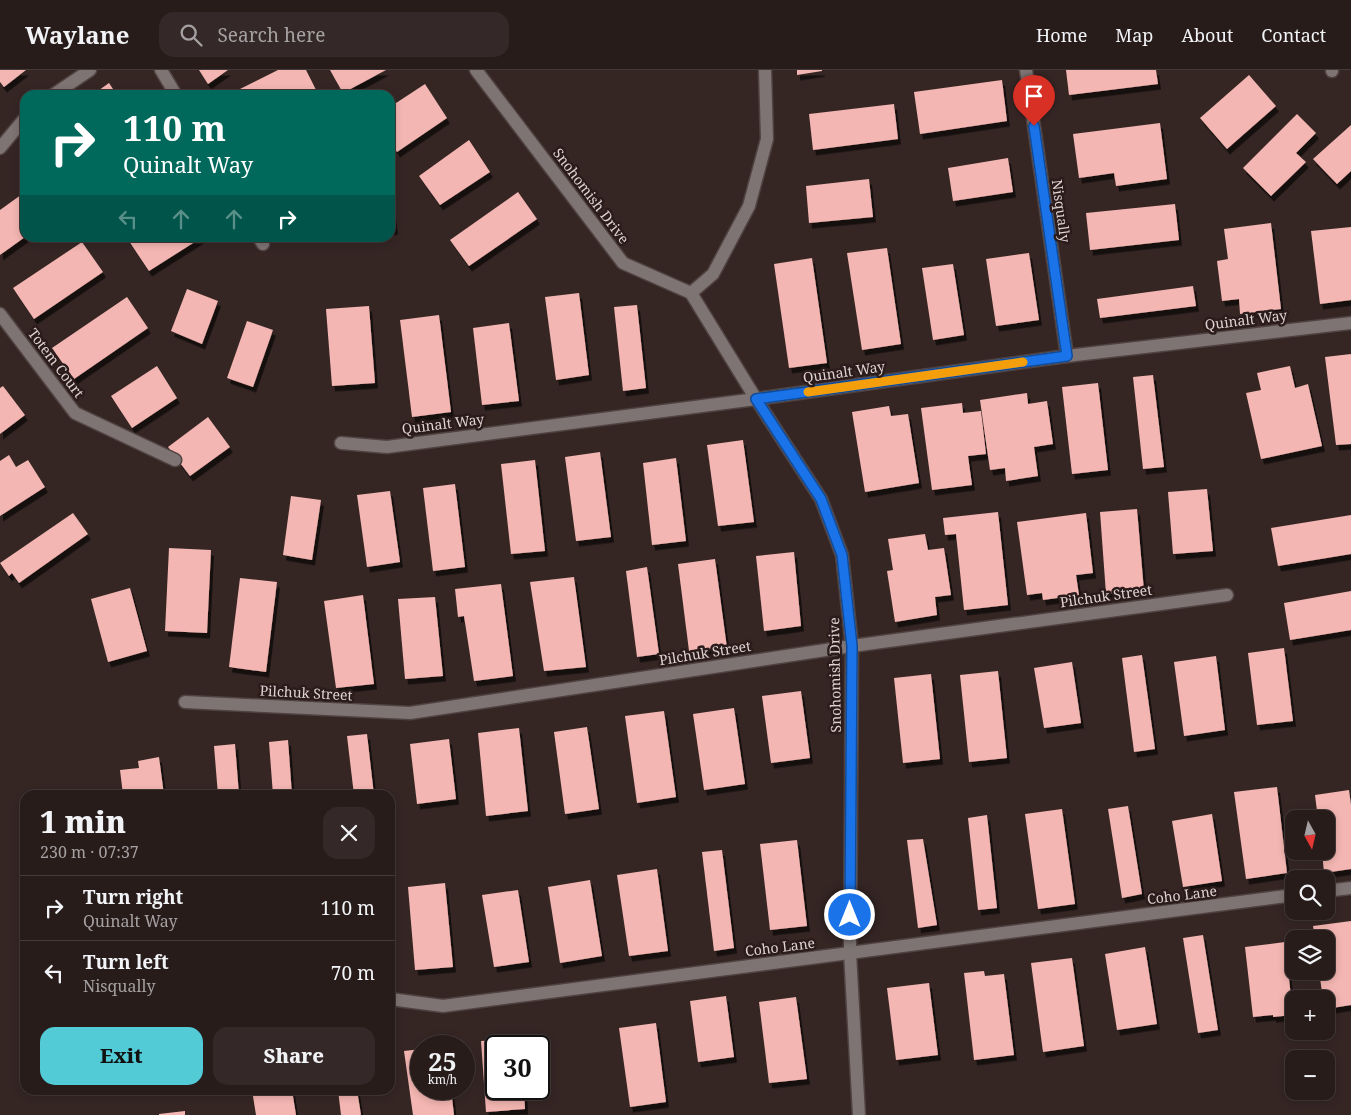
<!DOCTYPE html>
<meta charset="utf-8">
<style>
:root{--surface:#281c1b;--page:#342928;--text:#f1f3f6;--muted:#a5a1a3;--line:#443a3a;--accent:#52cbd7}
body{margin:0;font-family:"Noto Serif",serif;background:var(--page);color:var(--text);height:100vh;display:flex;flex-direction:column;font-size:19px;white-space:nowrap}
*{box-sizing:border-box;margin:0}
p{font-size:16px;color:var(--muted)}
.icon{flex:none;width:28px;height:28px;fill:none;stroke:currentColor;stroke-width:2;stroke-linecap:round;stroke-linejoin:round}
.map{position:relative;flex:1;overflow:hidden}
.side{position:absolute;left:20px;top:720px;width:375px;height:305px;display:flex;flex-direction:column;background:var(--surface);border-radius:15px;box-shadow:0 2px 8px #0003,0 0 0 1px var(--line)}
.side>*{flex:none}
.top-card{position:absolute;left:20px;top:20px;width:375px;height:152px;border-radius:15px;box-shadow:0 2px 8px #0003,0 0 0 1px var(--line);background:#00695c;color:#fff;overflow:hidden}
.needle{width:32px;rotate:172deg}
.tools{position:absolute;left:1285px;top:740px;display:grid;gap:10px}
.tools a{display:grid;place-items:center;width:50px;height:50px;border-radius:10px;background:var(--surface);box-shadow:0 2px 8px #0003,0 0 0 1px var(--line);font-size:25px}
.speed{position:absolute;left:410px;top:965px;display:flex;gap:10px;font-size:25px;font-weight:700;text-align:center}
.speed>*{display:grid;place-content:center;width:65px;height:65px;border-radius:50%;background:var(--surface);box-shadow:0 2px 8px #0003,0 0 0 1px var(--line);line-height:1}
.speed small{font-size:12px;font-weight:400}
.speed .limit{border:2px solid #111;border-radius:8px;background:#fff;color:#111}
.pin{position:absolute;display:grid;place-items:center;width:42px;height:42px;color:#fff;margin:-51px -21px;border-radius:50% 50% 50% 0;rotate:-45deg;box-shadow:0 0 5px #0007}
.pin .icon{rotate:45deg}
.me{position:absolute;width:55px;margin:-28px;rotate:0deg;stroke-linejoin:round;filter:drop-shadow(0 0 4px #0008)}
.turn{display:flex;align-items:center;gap:18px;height:105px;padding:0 20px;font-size:22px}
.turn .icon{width:65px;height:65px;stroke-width:2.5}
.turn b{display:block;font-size:35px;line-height:42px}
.lanes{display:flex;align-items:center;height:48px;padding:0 20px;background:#0003;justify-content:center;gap:25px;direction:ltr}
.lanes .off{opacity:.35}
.round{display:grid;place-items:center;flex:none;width:52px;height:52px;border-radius:15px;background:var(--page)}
.summary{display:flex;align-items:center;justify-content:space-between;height:85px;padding:0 20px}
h1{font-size:30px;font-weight:800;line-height:38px}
.button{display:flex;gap:10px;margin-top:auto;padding:10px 20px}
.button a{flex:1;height:58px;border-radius:15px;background:var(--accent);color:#111;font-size:20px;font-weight:800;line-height:58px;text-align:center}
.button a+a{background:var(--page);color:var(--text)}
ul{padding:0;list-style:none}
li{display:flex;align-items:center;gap:15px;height:65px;padding:0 20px;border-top:1px solid var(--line)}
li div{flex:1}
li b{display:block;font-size:19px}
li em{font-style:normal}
header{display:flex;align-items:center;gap:30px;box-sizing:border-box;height:70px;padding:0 25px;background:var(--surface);border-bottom:1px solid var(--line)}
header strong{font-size:24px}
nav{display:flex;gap:28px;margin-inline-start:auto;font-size:18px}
.search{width:350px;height:45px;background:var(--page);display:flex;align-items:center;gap:12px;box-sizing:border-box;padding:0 18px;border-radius:15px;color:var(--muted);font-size:19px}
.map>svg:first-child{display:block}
.building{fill:#f4b6b2;filter:url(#shadow)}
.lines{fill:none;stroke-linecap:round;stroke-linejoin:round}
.minor-casing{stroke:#504240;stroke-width:15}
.minor{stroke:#7d7473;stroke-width:12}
.route-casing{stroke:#114b97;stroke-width:12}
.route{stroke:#1a73e8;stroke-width:9}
.slow{stroke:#f59e0b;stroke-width:9}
.labels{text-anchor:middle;stroke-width:5;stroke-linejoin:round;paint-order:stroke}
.street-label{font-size:14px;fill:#ded3d2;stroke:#2b1c1b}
</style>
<header>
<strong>Waylane</strong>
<div class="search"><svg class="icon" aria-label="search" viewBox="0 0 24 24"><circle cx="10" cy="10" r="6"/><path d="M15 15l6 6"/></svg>Search here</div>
<nav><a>Home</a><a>Map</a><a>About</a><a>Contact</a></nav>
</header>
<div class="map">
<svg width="1351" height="1045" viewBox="0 0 1351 1045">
<defs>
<filter id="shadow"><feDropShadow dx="3" dy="5.5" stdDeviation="0" flood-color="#0009"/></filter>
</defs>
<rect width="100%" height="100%" fill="#352624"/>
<g class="building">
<polygon points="0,0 26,0 4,17 0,12"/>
<polygon points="199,0 228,0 208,14"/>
<polygon points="278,0 306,0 317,22 311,25 228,25"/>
<polygon points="330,0 386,0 343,23"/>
<polygon points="797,0 822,0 822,1 797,5"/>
<polygon points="1066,0 1156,0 1158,14 1069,25"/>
<polygon points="1249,5 1276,36 1227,79 1200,48"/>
<polygon points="1002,10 1007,51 920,64 914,22"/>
<polygon points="109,13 117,25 92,25"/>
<polygon points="425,14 447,48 397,82 390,71 390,37"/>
<polygon points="894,34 898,69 813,80 809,44"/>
<polygon points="1297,44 1316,63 1296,83 1306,92 1271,126 1243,98"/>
<polygon points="1160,53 1167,109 1116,116 1114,103 1079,108 1073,64"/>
<polygon points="1351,55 1351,101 1337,114 1313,89"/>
<polygon points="469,70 490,102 440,135 419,106"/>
<polygon points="1008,88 1013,122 953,131 948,98"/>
<polygon points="869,109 873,147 809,153 806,116"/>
<polygon points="25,122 25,167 0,185 0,140"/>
<polygon points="518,122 537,149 469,196 450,170"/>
<polygon points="390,128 391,128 395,159 390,160"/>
<polygon points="1175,134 1179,170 1090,180 1086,143"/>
<polygon points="1271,153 1281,239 1240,244 1239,229 1222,231 1217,191 1228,189 1224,159"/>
<polygon points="1351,157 1351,230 1320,234 1311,161"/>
<polygon points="134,168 201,168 149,201 129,171"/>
<polygon points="82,172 103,202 34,249 13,218"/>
<polygon points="887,178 901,274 862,280 847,183"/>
<polygon points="1029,183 1039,250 996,256 986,189"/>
<polygon points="812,188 827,293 789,298 774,194"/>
<polygon points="953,194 964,265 933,270 922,198"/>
<polygon points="1193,216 1196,236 1100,248 1097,229"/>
<polygon points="187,219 218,231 202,274 171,261"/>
<polygon points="579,223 589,305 556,310 545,227"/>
<polygon points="127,227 148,258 74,309 52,278"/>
<polygon points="637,235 646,318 623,321 614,237"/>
<polygon points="369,236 375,313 332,316 326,239"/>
<polygon points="439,245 451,342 412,347 400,250"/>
<polygon points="247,251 273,260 253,317 227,308"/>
<polygon points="509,253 519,331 482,335 473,258"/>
<polygon points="1351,284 1351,374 1336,375 1325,287"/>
<polygon points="157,296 177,328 132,358 111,326"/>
<polygon points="1290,296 1295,318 1308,314 1322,376 1261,389 1246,323 1261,320 1257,303"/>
<polygon points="1153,305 1164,397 1143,399 1133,307"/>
<polygon points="1098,313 1108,400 1072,404 1062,317"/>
<polygon points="3,316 25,345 0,364 0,318"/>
<polygon points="1027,323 1028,334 1047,331 1053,374 1034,377 1038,406 1006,411 1005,398 990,400 980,330"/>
<polygon points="962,333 963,343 981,341 986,384 968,386 972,415 932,420 921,338"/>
<polygon points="889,336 891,346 908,344 919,413 865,422 852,342"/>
<polygon points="208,347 230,377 190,406 168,377"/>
<polygon points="743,370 754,452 718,456 707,375"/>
<polygon points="600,382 611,467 576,471 565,387"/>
<polygon points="9,385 16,397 28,390 45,417 0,446 0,391"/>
<polygon points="676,388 686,471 652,475 643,393"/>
<polygon points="535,390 545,481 511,484 501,394"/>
<polygon points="455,414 465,497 433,501 423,418"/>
<polygon points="1207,419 1213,481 1173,484 1168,422"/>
<polygon points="390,421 400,492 367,497 357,425"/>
<polygon points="291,426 321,430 312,490 283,485"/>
<polygon points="1137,439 1144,521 1106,524 1100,442"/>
<polygon points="998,442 1008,535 964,540 956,464 945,465 943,448"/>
<polygon points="73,443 88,464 19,513 12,503 9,506 0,493"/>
<polygon points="1086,443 1093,503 1076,505 1079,525 1043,530 1042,523 1027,525 1017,452"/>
<polygon points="1351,445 1351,484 1278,496 1271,458"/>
<polygon points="925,464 928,480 944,478 951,525 935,527 937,545 895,552 887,501 893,500 888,469"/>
<polygon points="169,478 211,480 207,563 165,561"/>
<polygon points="794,482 801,556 764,561 756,486"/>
<polygon points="715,489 727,578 689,581 678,494"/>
<polygon points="647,497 659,584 637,587 626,501"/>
<polygon points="574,507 586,597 544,601 530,512"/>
<polygon points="240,508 277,512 266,602 229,597"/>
<polygon points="501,514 513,606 474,611 464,546 458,547 455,519"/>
<polygon points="130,518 147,581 108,592 91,529"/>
<polygon points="1351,521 1351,560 1290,570 1284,533"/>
<polygon points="363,525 374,614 336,618 324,531"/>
<polygon points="435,527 443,606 405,609 398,529"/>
<polygon points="1284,578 1293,651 1257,655 1248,583"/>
<polygon points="1142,585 1155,679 1134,682 1122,588"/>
<polygon points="1216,586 1225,660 1184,666 1174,592"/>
<polygon points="1072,592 1081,653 1044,658 1034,598"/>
<polygon points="998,601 1007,688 969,692 960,605"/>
<polygon points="931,604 940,689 903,693 894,608"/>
<polygon points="801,621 810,688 771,693 762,626"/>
<polygon points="734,638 745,714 704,720 693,644"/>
<polygon points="664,641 676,727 637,733 625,646"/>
<polygon points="587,657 599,739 565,744 554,662"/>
<polygon points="519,658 528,741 486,746 478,663"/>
<polygon points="367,664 374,725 354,725 347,666"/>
<polygon points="449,669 456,729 417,734 410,674"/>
<polygon points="288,670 292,725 273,725 269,672"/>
<polygon points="235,674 239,725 218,725 214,676"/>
<polygon points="159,687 164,725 123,725 120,700 139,698 138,691"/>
<polygon points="1277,717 1287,803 1246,809 1234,722"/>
<polygon points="1349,720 1351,735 1351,799 1324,803 1322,781 1326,781 1326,749 1318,749 1315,725"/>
<polygon points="1128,736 1142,824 1122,828 1108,739"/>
<polygon points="1062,739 1075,834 1038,839 1025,744"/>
<polygon points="1212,744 1222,811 1183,817 1172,751"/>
<polygon points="987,745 997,838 978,840 968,748"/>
<polygon points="923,769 937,855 918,858 907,770"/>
<polygon points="797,770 807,856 770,860 760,774"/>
<polygon points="722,780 734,878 714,881 702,782"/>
<polygon points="657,799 668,881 629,886 617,805"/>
<polygon points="590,810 602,886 560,893 548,817"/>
<polygon points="445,813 453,897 415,900 408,817"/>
<polygon points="518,820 529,892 494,897 482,825"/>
<polygon points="1351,851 1351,935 1326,939 1326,929 1323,929 1319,901 1326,901 1326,869 1315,869 1313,856"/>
<polygon points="1203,865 1218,960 1198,963 1183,868"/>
<polygon points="1285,872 1293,945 1273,947 1273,945 1253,947 1245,877"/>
<polygon points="1145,877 1157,954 1117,960 1105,884"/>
<polygon points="1072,888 1084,976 1043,982 1031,893"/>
<polygon points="984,901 985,906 1004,904 1014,985 974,990 964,903"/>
<polygon points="929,913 938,985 896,990 887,918"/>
<polygon points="726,926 734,987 698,992 690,931"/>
<polygon points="796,927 807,1009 769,1013 759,932"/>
<polygon points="656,953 666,1032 630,1037 619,958"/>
<polygon points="520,968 520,976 496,976 496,1019 524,1019 525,1039 486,1042 481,971"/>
<polygon points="421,979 421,1019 451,1019 454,1045 413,1045 404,981"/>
<polygon points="252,1020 292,1020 296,1045 256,1045"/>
<polygon points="338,1020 357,1020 361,1045 341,1045"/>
<polygon points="185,1041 185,1045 159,1045 159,1044"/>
</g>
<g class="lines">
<g class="minor-casing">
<g id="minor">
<polyline points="161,0 176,25"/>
<polyline points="476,0 623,193 691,223 756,329 821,429 842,485 852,576 850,883 859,1045"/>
<polyline points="1026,0 1067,286"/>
<polyline points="1332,1 1332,0"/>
<polyline points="53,25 90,0"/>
<polyline points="0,78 25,48"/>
<polyline points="259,168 263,174"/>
<polyline points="691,223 713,204 749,136 767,69 765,0"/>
<polyline points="0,244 75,343 175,390"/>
<polyline points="341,373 387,377 756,329 1067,286 1351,253"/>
<polyline points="185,632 410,643 852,576 1227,525"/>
<polyline points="1326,821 1351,818"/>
<polyline points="390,929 443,936 1294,825"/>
</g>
</g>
<use href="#minor" class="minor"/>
</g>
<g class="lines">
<g class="route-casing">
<polyline id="route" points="850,845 852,576 842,485 821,429 756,329 1067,286 1034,56"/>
</g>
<use href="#route" class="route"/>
<polyline class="slow" points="808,322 1023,292"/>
</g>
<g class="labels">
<g class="street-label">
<text transform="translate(591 126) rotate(53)" y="5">Snohomish Drive</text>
<text transform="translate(1061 141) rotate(82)" y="5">Nisqually</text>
<text transform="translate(1246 250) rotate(-7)" y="5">Quinalt Way</text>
<text transform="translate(56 293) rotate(53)" y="5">Totem Court</text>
<text transform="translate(844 302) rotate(-8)" y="5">Quinalt Way</text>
<text transform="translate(443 354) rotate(-7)" y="5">Quinalt Way</text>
<text transform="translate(1106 526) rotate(-8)" y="5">Pilchuk Street</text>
<text transform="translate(705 583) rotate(-9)" y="5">Pilchuk Street</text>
<text transform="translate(835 605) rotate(-91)" y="5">Snohomish Drive</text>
<text transform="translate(306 623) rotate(3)" y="5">Pilchuk Street</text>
<text transform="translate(1182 825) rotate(-7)" y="5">Coho Lane</text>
<text transform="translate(780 877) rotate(-7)" y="5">Coho Lane</text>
</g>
</g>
</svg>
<div class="tools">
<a><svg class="needle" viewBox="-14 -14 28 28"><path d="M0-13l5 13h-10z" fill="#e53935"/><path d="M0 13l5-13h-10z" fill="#a5a1a3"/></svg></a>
<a><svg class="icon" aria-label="search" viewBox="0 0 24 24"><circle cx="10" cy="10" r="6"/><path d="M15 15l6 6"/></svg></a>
<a><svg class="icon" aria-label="layers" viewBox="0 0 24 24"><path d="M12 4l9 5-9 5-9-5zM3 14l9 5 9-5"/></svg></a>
<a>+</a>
<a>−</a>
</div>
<div class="speed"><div>25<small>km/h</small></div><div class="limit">30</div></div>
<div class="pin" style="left:1034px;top:56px;background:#d93025"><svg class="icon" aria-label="arrive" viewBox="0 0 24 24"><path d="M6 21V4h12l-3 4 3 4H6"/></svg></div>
<svg class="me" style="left:850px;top:845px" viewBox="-20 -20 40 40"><circle r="17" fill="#1a73e8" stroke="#fff" stroke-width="3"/><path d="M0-11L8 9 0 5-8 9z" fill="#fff"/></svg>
<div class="top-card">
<div class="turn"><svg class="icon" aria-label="right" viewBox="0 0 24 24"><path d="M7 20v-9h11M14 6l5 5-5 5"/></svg><div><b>110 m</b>Quinalt Way</div></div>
<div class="lanes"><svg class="icon off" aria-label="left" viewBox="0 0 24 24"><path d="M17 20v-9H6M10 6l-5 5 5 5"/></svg><svg class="icon off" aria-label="ahead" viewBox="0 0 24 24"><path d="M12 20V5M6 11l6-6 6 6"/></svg><svg class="icon off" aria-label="ahead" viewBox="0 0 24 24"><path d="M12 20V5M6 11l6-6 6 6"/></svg><svg class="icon" aria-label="right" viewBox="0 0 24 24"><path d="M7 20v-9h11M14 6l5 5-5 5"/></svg></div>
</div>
<section class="side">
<div class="summary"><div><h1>1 min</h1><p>230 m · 07:37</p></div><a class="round"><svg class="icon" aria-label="close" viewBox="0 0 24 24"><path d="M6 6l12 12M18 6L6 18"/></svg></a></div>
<ul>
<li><svg class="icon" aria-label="right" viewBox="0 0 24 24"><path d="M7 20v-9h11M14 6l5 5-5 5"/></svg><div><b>Turn right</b><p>Quinalt Way</p></div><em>110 m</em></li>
<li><svg class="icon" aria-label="left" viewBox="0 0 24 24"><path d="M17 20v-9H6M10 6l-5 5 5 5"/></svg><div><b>Turn left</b><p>Nisqually</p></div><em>70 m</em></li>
</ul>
<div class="button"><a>Exit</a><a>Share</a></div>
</section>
</div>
